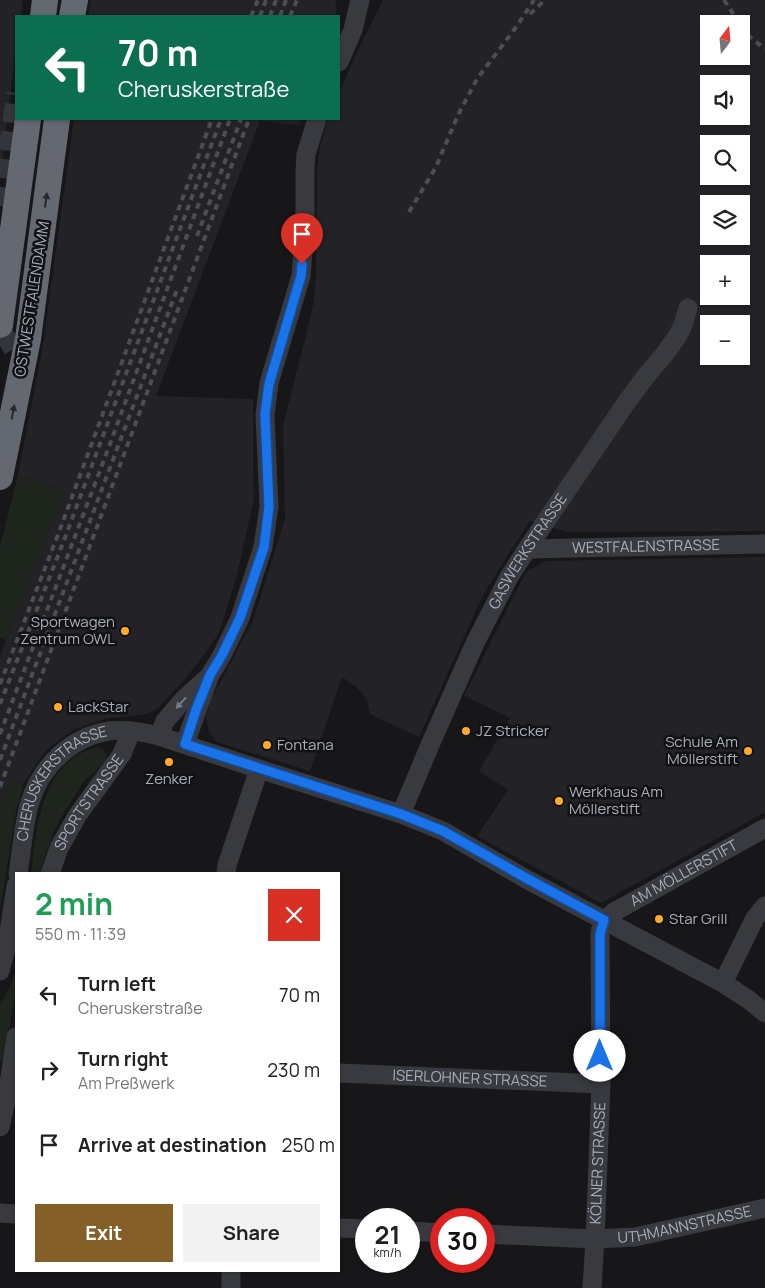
<!DOCTYPE html>
<meta charset="utf-8">
<style>
:root{--surface:#fff;--page:#f2f2f2;--text:#202124;--muted:#757577;--accent:#845f27}
body{margin:0;font-family:Manrope,sans-serif;background:var(--page);color:var(--text);height:100vh;display:flex;flex-direction:column;font-size:19px;white-space:nowrap}
*{box-sizing:border-box;margin:0}
p{font-size:16px;color:var(--muted)}
.icon{flex:none;width:28px;height:28px;fill:none;stroke:currentColor;stroke-width:2;stroke-linecap:round;stroke-linejoin:round}
.map{position:relative;flex:1;overflow:hidden}
.details{position:absolute;left:15px;top:872px;width:325px;height:400px;display:flex;flex-direction:column;background:var(--surface);border-radius:0px;box-shadow:0 1px 4px #0004}
.details>*{flex:none}
.hud{position:absolute;left:15px;top:15px;width:325px;height:105px;border-radius:0px;box-shadow:0 1px 4px #0004;background:#0b6e4f;color:#fff;overflow:hidden}
.needle{width:32px;rotate:16deg}
.fabs{position:absolute;left:700px;top:15px;display:grid;gap:10px}
.fabs a{display:grid;place-items:center;width:50px;height:50px;border-radius:0px;background:var(--surface);box-shadow:0 1px 4px #0004;font-size:25px}
.speed{position:absolute;left:355px;top:1208px;display:flex;gap:10px;font-size:25px;font-weight:700;text-align:center}
.speed>*{display:grid;place-content:center;width:65px;height:65px;border-radius:50%;background:var(--surface);box-shadow:0 1px 4px #0004;line-height:1}
.speed small{font-size:12px;font-weight:400}
.speed .limit{border:8px solid #d22;background:#fff;color:#111}
.pin{position:absolute;display:grid;place-items:center;width:42px;height:42px;color:#fff;margin:-51px -21px;border-radius:50% 50% 50% 0;rotate:-45deg;box-shadow:0 0 5px #0007}
.pin .icon{rotate:45deg}
.me{position:absolute;width:55px;margin:-28px;rotate:0deg;stroke-linejoin:round;filter:drop-shadow(0 0 4px #0008)}
.turn{display:flex;align-items:center;gap:18px;height:105px;padding:0 20px;font-size:22px}
.turn .icon{width:65px;height:65px;stroke-width:2.5}
.turn b{display:block;font-size:35px;line-height:42px}
.round{display:grid;place-items:center;flex:none;width:52px;height:52px;border-radius:0px;background:var(--page)}
.headline{display:flex;align-items:center;justify-content:space-between;height:85px;padding:0 20px}
h1{font-size:30px;font-weight:700;line-height:38px;color:#1e9e55}
.action{display:flex;gap:10px;margin-top:auto;padding:10px 20px}
.action a{flex:1;height:58px;border-radius:0px;background:var(--accent);color:#fff;font-size:20px;font-weight:700;line-height:58px;text-align:center}
.action a+a{background:var(--page);color:var(--text)}
ul{padding:0;list-style:none}
li{display:flex;align-items:center;gap:15px;height:75px;padding:0 20px}
li div{flex:1}
li b{display:block;font-size:19px}
li em{font-style:normal}
.map>svg:first-child{display:block}
.built{fill:#232327;fill-rule:evenodd}
.green{fill:#1d251d}
.lines{fill:none;stroke-linecap:round;stroke-linejoin:round}
.minor-tunnel{stroke:#34353a;stroke-width:19;stroke-dasharray:19 9;stroke-linecap:butt}
.minor{stroke:#383a3f;stroke-width:19}
.highway{stroke:#646871;stroke-width:26}
.rail{stroke:#4b4e54;stroke-width:4;stroke-dasharray:6 5;stroke-linecap:butt}
.highway-bridge{stroke:#646871;stroke-width:26}
.oneway{fill:#26282c}
.oneway2{fill:#767a83}
.route-casing{stroke:#114b97;stroke-width:12}
.route{stroke:#1a73e8;stroke-width:9}
.poi-dot{fill:#ffaa2a;stroke:#121215;stroke-width:2}
.labels{text-anchor:middle;stroke-width:5;stroke-linejoin:round;paint-order:stroke}
.street-label{font-size:15px;fill:#a8afbb;stroke:#121215}
.poi-label{font-size:15px;fill:#a8afbb;stroke:#121215;text-anchor:start}
</style>
<div class="map">
<svg width="765" height="1288" viewBox="0 0 765 1288">
<rect width="100%" height="100%" fill="#17171a"/>
<g class="built">
<polygon points="0,0 23,0 21,16 16,16 16,46 0,180"/>
<polygon points="91,0 335,0 337,8 335,16 88,16"/>
<path d="M383 0H765V531L567 532 530 521 492 580 481 599 419 737 370 714 367 699 356 687 342 677 310 771 217 742 209 732 206 717 211 699 253 621 284 522 285 517 283 425 306 336 314 300 316 278 317 172 320 147 328 119H339V93L357 52ZM709 24H741V56H709ZM709 84H741V116H709ZM709 144H741V176H709ZM709 204H741V236H709ZM709 264H741V296H709ZM709 324H741V356H709Z"/>
<polygon points="74,119 301,119 299,125 260,121 156,396 253,399 253,468 254,499 237,575 219,633 204,655 183,681 158,708 147,714 104,719 76,729 66,735 50,747 42,755 24,783 11,779 0,808 0,656 64,490 18,475 43,345"/>
<polygon points="765,557 765,812 601,903 477,836 508,790 479,771 510,718 464,696 524,575 529,570 546,561"/>
</g>
<g class="green">
<polygon points="18,475 65,490 6,640 0,637 0,546"/>
<path d="M97 747C104 749 107 752 107 759 101 768 90 774 83 783 79 788 76 794 72 800 56 824 47 846 40 874H31C37 826 41 761 97 747Z"/>
<polygon points="11,779 24,783 16,811 0,911 0,808"/>
<path d="M16 970V989L4 1060H0V1003C8 993 12 982 16 970Z"/>
</g>
<g class="lines">
<g class="minor-tunnel">
<polyline points="0,206 16,93"/>
<polyline points="0,346 35,325"/>
</g>
<g class="minor">
<polyline points="339,62 353,30 360,0"/>
<path id="s1" d="M527 549 765 544"/>
<polyline points="159,736 165,721 184,699 206,679"/>
<polyline points="185,744 197,710 210,675 221,657 240,618 263,547 269,507 265,415 269,383 301,276 305,227 305,171 306,154 317,119"/>
<path id="s2" d="M401 814 430 745 475 643 509 577 527 549 626 403 646 376 663 356 677 337 683 325 688 308"/>
<path id="s3" d="M18 874C22 850 23 825 30 802 41 766 71 737 109 731 125 729 143 732 159 736L259 769 401 814 443 831 526 879 723 983 749 1000 765 1013"/>
<path id="s4" d="M50 874 59 848 77 816 122 754 131 731"/>
<polyline points="226,874 227,865 259,769"/>
<polyline points="0,971 7,945 16,886"/>
<polyline points="723,983 751,926 755,918 765,906"/>
<path id="s5" d="M339 1073 601 1084"/>
<polyline points="0,1127 7,1097 16,1037"/>
<polyline points="0,1213 16,1214"/>
<polyline points="339,1228 366,1229"/>
<polyline points="409,1231 441,1233"/>
<path id="s6" d="M484 1234 595 1239 635 1237 765 1208"/>
<polyline points="231,1288 231,1271"/>
<path id="s7" d="M592 1288 595 1239 601 1084 600 933C602 923 606 919 614 912L765 828"/>
</g>
<g class="highway">
<polyline points="43,16 45,0"/>
<polyline points="72,16 75,0"/>
<polyline points="0,325 28,119"/>
</g>
<g class="rail">
<polyline points="724,0 740,24"/>
<polyline points="530,14 545,0"/>
<polyline points="251,16 258,0"/>
<polyline points="260,16 266,0"/>
<polyline points="270,16 276,0"/>
<polyline points="280,16 286,0"/>
<polyline points="290,16 297,0"/>
<polyline points="741,26 750,37 765,49"/>
<polyline points="409,212 436,167 458,115 477,79 514,30 534,0"/>
<polyline points="197,236 241,119"/>
<polyline points="0,684 59,532 212,119"/>
<polyline points="0,704 63,543 221,119"/>
<polyline points="0,734 104,460 230,119"/>
<polyline points="0,760 178,287"/>
<polyline points="0,787 249,119"/>
</g>
<polyline class="highway-bridge" points="0,477 28,339 57,119"/>
</g>
<defs><path id="oneway-solid" d="M-6-.8H1V-3.2L6.5 0L1 3.2V.8H-6Z" transform="scale(1.25)"/></defs>
<g class="oneway">
<use href="#oneway-solid" transform="translate(46 200) rotate(-82)"/>
<use href="#oneway-solid" transform="translate(13 412) rotate(-79)"/>
</g>
<use class="oneway2" href="#oneway-solid" transform="translate(181 703) rotate(132)"/>
<g class="lines">
<g class="route-casing">
<polyline id="route" points="302,264 301,276 269,384 265,414 269,507 264,547 240,618 221,657 210,675 196,710 185,744 401,814 443,831 526,878 604,920 600,934 600,1056"/>
</g>
<use href="#route" class="route"/>
</g>
<g class="poi-dot">
<circle cx="125" cy="631" r="5"/>
<circle cx="58" cy="707" r="5"/>
<circle cx="466" cy="731" r="5"/>
<circle cx="267" cy="745" r="5"/>
<circle cx="748" cy="751" r="5"/>
<circle cx="169" cy="762" r="5"/>
<circle cx="559" cy="801" r="5"/>
<circle cx="659" cy="919" r="5"/>
</g>
<g class="labels">
<g class="street-label">
<text transform="translate(32 299) rotate(-81)" y="5">OSTWESTFALENDAMM</text>
<text dy="5" stroke="none"><textPath href="#s1" startOffset="119">WESTFALENSTRASSE</textPath></text>
<text dy="5" stroke="none"><textPath href="#s2" startOffset="292">GASWERKSTRASSE</textPath></text>
<text dy="5" stroke="none"><textPath href="#s3" startOffset="108">CHERUSKERSTRASSE</textPath></text>
<text dy="5" stroke="none"><textPath href="#s4" startOffset="82">SPORTSTRASSE</textPath></text>
<text dy="5" stroke="none"><textPath href="#s7" startOffset="461">AM MÖLLERSTIFT</textPath></text>
<text dy="5" stroke="none"><textPath href="#s5" startOffset="131">ISERLOHNER STRASSE</textPath></text>
<text dy="5" stroke="none"><textPath href="#s7" startOffset="125">KÖLNER STRASSE</textPath></text>
<text dy="5" stroke="none"><textPath href="#s6" startOffset="202">UTHMANNSTRASSE</textPath></text>
</g>
<g class="poi-label">
<text x="115" y="627" text-anchor="end">Sportwagen<tspan x="115" dy="17">Zentrum OWL</tspan></text>
<text x="68" y="712">LackStar</text>
<text x="476" y="736">JZ Stricker</text>
<text x="738" y="747" text-anchor="end">Schule Am<tspan x="738" dy="17">Möllerstift</tspan></text>
<text x="277" y="750">Fontana</text>
<text x="169" y="784" text-anchor="middle">Zenker</text>
<text x="569" y="797">Werkhaus Am<tspan x="569" dy="17">Möllerstift</tspan></text>
<text x="669" y="924">Star Grill</text>
</g>
</g>
</svg>
<div class="fabs">
<a><svg class="needle" viewBox="-14 -14 28 28"><path d="M0-13l5 13h-10z" fill="#e53935"/><path d="M0 13l5-13h-10z" fill="#757577"/></svg></a>
<a><svg class="icon" aria-label="sound" viewBox="0 0 24 24"><path d="M4 9h4l5-4v14l-5-4H4zM17 9q2 3 0 6"/></svg></a>
<a><svg class="icon" aria-label="search" viewBox="0 0 24 24"><circle cx="10" cy="10" r="6"/><path d="M15 15l6 6"/></svg></a>
<a><svg class="icon" aria-label="layers" viewBox="0 0 24 24"><path d="M12 4l9 5-9 5-9-5zM3 14l9 5 9-5"/></svg></a>
<a>+</a>
<a>−</a>
</div>
<div class="speed"><div>21<small>km/h</small></div><div class="limit">30</div></div>
<div class="pin" style="left:302px;top:264px;background:#d93025"><svg class="icon" aria-label="arrive" viewBox="0 0 24 24"><path d="M6 21V4h12l-3 4 3 4H6"/></svg></div>
<svg class="me" style="left:600px;top:1056px" viewBox="-20 -20 40 40"><circle r="19" fill="#fff"/><path d="M0-13L10 11 0 6-10 11z" fill="#1a73e8"/></svg>
<div class="hud">
<div class="turn"><svg class="icon" aria-label="left" viewBox="0 0 24 24"><path d="M17 20v-9H6M10 6l-5 5 5 5"/></svg><div><b>70 m</b>Cheruskerstraße</div></div>
</div>
<section class="details">
<div class="headline"><div><h1>2 min</h1><p>550 m · 11:39</p></div><a class="round" style="background:#d93025;color:#fff"><svg class="icon" aria-label="close" viewBox="0 0 24 24"><path d="M6 6l12 12M18 6L6 18"/></svg></a></div>
<ul>
<li><svg class="icon" aria-label="left" viewBox="0 0 24 24"><path d="M17 20v-9H6M10 6l-5 5 5 5"/></svg><div><b>Turn left</b><p>Cheruskerstraße</p></div><em>70 m</em></li>
<li><svg class="icon" aria-label="right" viewBox="0 0 24 24"><path d="M7 20v-9h11M14 6l5 5-5 5"/></svg><div><b>Turn right</b><p>Am Preßwerk</p></div><em>230 m</em></li>
<li><svg class="icon" aria-label="arrive" viewBox="0 0 24 24"><path d="M6 21V4h12l-3 4 3 4H6"/></svg><div><b>Arrive at destination</b></div><em>250 m</em></li>
</ul>
<div class="action"><a>Exit</a><a>Share</a></div>
</section>
</div>
